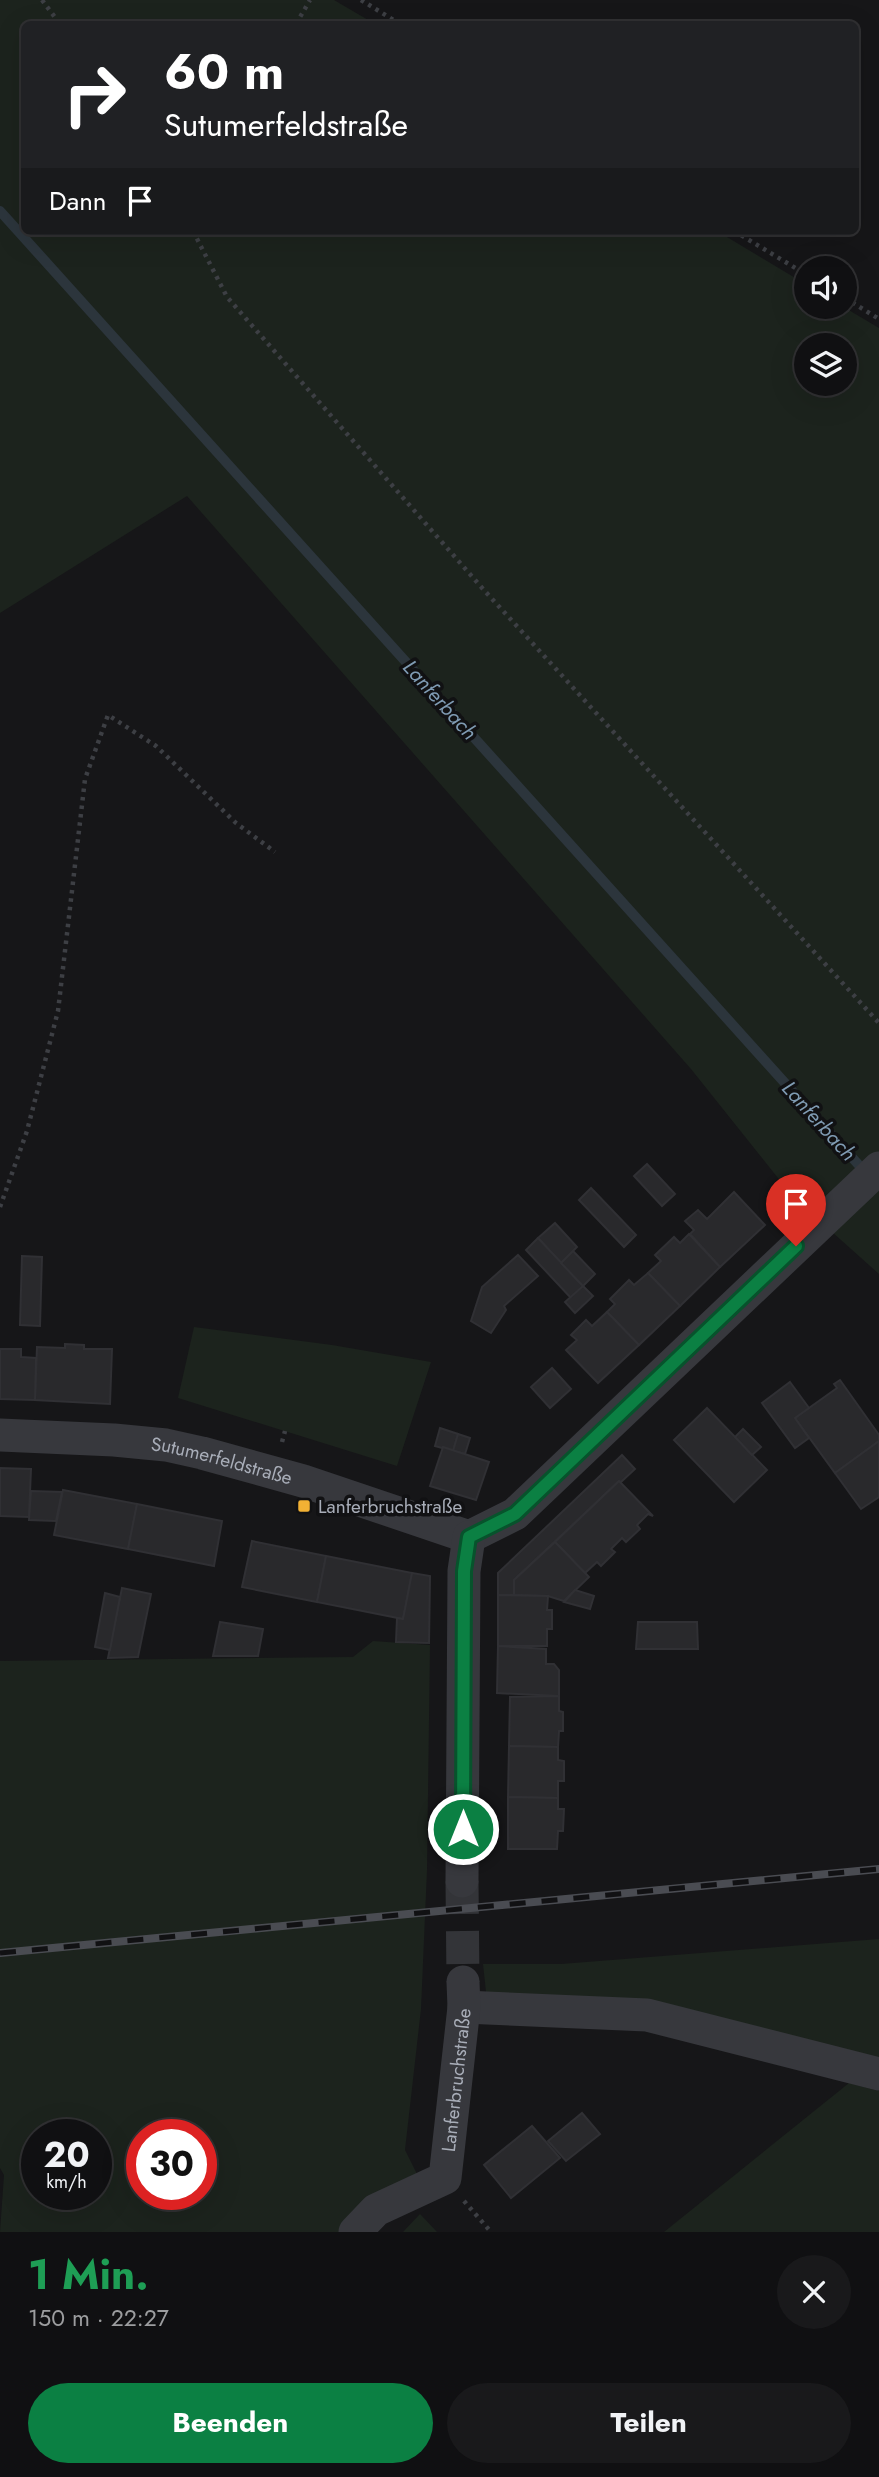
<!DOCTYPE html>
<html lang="de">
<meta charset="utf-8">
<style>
:root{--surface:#101012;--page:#19191b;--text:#f1f3f6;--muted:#9c9d9f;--line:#303032;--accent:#0b8043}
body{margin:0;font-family:Jost,sans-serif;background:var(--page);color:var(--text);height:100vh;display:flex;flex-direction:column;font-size:26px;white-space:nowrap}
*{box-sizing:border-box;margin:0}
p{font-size:23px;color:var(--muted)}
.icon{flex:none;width:38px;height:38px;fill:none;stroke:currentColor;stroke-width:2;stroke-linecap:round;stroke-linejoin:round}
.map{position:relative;height:2232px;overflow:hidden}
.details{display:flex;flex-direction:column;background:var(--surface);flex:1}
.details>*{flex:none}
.hud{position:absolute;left:21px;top:21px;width:838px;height:214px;border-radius:10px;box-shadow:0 7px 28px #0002,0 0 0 2px var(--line);background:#202124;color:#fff;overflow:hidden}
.controls{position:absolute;left:794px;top:256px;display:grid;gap:14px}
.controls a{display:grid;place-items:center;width:63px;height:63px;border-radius:50%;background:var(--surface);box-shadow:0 7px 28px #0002,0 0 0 2px var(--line);font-size:35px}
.speed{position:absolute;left:21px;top:2119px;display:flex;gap:14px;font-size:35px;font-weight:700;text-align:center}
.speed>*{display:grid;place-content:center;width:91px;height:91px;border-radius:50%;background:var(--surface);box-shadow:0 7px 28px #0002,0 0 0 2px var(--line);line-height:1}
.speed small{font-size:18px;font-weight:400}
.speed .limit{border:10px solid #d22;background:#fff;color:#111}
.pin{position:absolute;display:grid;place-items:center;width:60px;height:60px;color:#fff;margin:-72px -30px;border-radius:50% 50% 50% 0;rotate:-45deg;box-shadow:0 0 7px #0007}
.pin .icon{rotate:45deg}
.me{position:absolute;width:77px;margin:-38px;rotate:0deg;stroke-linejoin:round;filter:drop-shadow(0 0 5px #0008)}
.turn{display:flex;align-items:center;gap:24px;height:147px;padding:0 28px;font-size:32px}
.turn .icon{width:91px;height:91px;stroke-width:2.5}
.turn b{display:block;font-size:49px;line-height:60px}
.then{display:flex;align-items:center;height:66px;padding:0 28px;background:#0003;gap:14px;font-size:26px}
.round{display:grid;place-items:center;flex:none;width:74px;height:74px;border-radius:37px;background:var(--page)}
.summary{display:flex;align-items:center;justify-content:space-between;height:119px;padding:0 28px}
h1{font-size:42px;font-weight:700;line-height:52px;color:#1e9e55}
.cta{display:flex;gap:14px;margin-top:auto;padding:14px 28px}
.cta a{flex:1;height:80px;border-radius:42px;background:var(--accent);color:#fff;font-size:28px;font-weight:700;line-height:80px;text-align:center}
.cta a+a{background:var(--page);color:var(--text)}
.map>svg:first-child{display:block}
.green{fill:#1c231d;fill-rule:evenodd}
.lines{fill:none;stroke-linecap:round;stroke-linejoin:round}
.stream{stroke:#2c353c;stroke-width:10}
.building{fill:#29292c;stroke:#303034;stroke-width:2}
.minor-tunnel{stroke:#333438;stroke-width:33;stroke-dasharray:33 17;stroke-linecap:butt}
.path{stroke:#3d3f44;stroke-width:4.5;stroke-dasharray:3.5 5;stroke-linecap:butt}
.minor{stroke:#37383d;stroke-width:33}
.rail-casing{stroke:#4a4c52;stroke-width:8}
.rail{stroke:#111113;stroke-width:5;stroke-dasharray:16;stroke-linecap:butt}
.route-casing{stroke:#07532c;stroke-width:18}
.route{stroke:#0b8043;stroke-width:12}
.poi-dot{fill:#f2b134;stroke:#111113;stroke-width:2.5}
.labels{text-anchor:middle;stroke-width:7;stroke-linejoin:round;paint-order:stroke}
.street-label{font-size:19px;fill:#a8adb8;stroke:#111113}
.poi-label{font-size:19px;fill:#a8adb8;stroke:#111113;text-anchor:start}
.water-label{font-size:21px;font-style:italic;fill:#7f9bb3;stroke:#111113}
</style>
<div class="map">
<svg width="879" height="2232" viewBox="0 0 879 2232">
<rect width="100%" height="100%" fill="#161618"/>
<g class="green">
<path d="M0 0H334L375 24H24V231H717L807 285V306H842L879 328V1274L794 1198 691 1069 187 496 0 613ZM807 345H845V383H807Z"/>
<polygon points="194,1327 332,1345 431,1362 397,1466 178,1398"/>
<path d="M373 1641 430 1645 427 1870 421 2009 405 2150 419 2178 368 2232H0L4 2175 0 2168V1661L353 1657ZM37 2135H96V2194H37ZM142 2135H201V2194H142Z"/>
<polygon points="879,1939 879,2060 486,1992 483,1964 561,1964"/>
<polygon points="849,2083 879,2091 879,2232 664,2232"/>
<polygon points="420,2214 437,2232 403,2232"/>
</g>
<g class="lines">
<polyline class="stream" points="0,211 866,1173"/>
</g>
<g class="building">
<polygon points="647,1164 675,1194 662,1206 634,1176"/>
<polygon points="591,1188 636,1235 624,1247 579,1200"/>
<polygon points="734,1192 765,1225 720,1267 690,1234 694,1230 685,1221 698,1210 707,1219"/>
<polygon points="555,1223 577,1247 561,1263 538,1238"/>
<polygon points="689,1234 720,1267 680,1306 648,1273 661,1261 655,1255 674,1237 680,1243"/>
<polygon points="538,1238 583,1286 571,1298 526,1250"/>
<polygon points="573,1251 595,1274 583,1286 561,1263"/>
<polygon points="518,1255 538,1276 504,1306 506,1310 491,1333 471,1321 482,1287"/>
<polygon points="22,1256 42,1257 40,1326 20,1325"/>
<polygon points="648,1273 680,1306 639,1345 607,1312 615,1304 610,1299 629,1280 634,1285"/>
<polygon points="583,1286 593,1296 575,1313 565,1302"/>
<polygon points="607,1312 639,1345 598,1383 566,1350 577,1340 571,1335 586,1320 592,1326"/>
<polygon points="65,1344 84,1345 84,1349 112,1349 110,1404 35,1400 37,1347 65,1348"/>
<polygon points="0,1349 21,1349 21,1357 36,1358 35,1400 0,1399"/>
<polygon points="552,1368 571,1389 550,1408 531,1387"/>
<polygon points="840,1380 879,1435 879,1441 835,1473 795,1418 837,1388 834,1384"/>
<polygon points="790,1382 809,1408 795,1418 809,1438 795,1448 762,1403"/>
<polygon points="707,1408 767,1470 734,1502 674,1440"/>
<polygon points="440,1428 458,1434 453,1451 435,1446"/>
<polygon points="743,1429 761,1447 752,1455 735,1437"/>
<polygon points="458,1434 470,1438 465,1454 453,1451"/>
<polygon points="879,1441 879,1497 861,1509 835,1473"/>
<polygon points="443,1447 489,1462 476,1500 430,1486"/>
<polygon points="622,1455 635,1469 621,1482 619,1481 514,1580 514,1595 498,1595 498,1573"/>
<polygon points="0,1468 31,1469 29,1517 0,1516"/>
<polygon points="619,1481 653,1516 648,1514 637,1525 640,1529 626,1542 622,1538 611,1549 615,1552 601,1566 597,1562 585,1573 555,1542"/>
<polygon points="63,1490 137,1504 128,1549 54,1535"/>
<polygon points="31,1491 62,1492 56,1521 29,1520"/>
<polygon points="137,1504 222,1521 214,1566 128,1549"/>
<polygon points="252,1541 326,1556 317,1602 242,1587"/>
<polygon points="555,1542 589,1577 564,1601 548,1596 514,1595 514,1580"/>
<polygon points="326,1556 412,1573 403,1619 317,1602"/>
<polygon points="412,1573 430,1576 429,1643 396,1642 397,1618 403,1619"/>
<polygon points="122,1588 151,1594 138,1657 108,1658"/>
<polygon points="575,1590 594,1596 590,1609 564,1602"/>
<polygon points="105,1593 120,1597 110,1650 95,1647"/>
<polygon points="498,1595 548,1596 547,1610 552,1610 552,1629 547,1629 547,1646 498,1646"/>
<polygon points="220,1622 263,1629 258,1656 213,1656"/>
<polygon points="638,1622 697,1622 698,1649 636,1649"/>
<polygon points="498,1646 546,1649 546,1664 554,1664 559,1670 559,1696 497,1693"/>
<polygon points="559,1696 559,1711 563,1712 563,1731 559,1731 558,1747 509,1746 510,1697"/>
<polygon points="509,1746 558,1747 558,1760 564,1761 564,1781 558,1781 558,1798 508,1797"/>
<polygon points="508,1797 558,1798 558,1809 564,1809 563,1831 558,1831 557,1849 508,1849"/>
<polygon points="582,2113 600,2134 566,2161 548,2141"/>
<polygon points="532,2126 560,2158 511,2198 484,2165"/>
</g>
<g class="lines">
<polyline class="minor-tunnel" points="462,1881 463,1982"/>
<g class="path">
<polyline points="42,0 60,24"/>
<polyline points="361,0 400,24"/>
<polyline points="296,24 310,0"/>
<polyline points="193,231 227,297 483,589 879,1023"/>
<polyline points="734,231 807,275"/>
<polyline points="845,298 879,319"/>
<polyline points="0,1207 27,1131 58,1011 85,779 108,715 156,746 236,823 275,852"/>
<polyline points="282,1442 285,1431"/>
<polyline points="464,2201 491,2232"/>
</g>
<g class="minor">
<path id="s1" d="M0 1435 114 1440 166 1445 202 1453 303 1481 469 1537 515 1514 879 1168"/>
<polyline points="462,1881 464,1571 469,1537"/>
<polyline points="464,2007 647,2015 879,2074"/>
<path id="s2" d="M355 2232 376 2210 445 2178 464 2007 463 1982"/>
</g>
<g class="rail-casing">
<polyline id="rail" points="0,1953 879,1869"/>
</g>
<use href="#rail" class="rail"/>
</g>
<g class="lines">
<g class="route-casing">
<polyline id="route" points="463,1829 464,1571 469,1537 515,1514 796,1246"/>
</g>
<use href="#route" class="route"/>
</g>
<rect class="poi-dot" x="297" y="1499" width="14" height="14" rx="3.5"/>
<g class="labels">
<g class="street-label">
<text dy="7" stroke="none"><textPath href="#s1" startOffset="224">Sutumerfeldstraße</textPath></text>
<text dy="7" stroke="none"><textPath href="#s2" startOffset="205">Lanferbruchstraße</textPath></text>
</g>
<g class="poi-label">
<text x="318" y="1513">Lanferbruchstraße</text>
</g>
<g class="water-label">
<text transform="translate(440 700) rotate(48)" y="7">Lanferbach</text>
<text transform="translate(819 1121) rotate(48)" y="7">Lanferbach</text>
</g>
</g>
</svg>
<div class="controls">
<a><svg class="icon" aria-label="sound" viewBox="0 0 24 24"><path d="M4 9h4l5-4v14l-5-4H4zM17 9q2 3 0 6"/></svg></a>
<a><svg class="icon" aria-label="layers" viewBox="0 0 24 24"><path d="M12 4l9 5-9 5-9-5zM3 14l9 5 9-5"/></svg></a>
</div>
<div class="speed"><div>20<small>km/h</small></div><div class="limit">30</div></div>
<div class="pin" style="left:796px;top:1246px;background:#d93025"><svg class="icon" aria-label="arrive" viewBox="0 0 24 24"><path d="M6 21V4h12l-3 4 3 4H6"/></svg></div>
<svg class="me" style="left:463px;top:1829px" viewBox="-20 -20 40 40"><circle r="17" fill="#0b8043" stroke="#fff" stroke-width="3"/><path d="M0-11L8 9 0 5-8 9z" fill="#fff"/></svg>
<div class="hud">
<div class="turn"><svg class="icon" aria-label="right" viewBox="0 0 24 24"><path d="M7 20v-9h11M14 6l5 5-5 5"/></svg><div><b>60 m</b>Sutumerfeldstraße</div></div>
<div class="then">Dann<svg class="icon" aria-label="arrive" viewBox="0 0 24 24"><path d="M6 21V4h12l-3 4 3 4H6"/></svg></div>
</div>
</div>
<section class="details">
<div class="summary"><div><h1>1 Min.</h1><p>150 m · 22:27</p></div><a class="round"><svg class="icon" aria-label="close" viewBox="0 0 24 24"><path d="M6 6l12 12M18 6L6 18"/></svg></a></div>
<div class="cta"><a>Beenden</a><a>Teilen</a></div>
</section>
